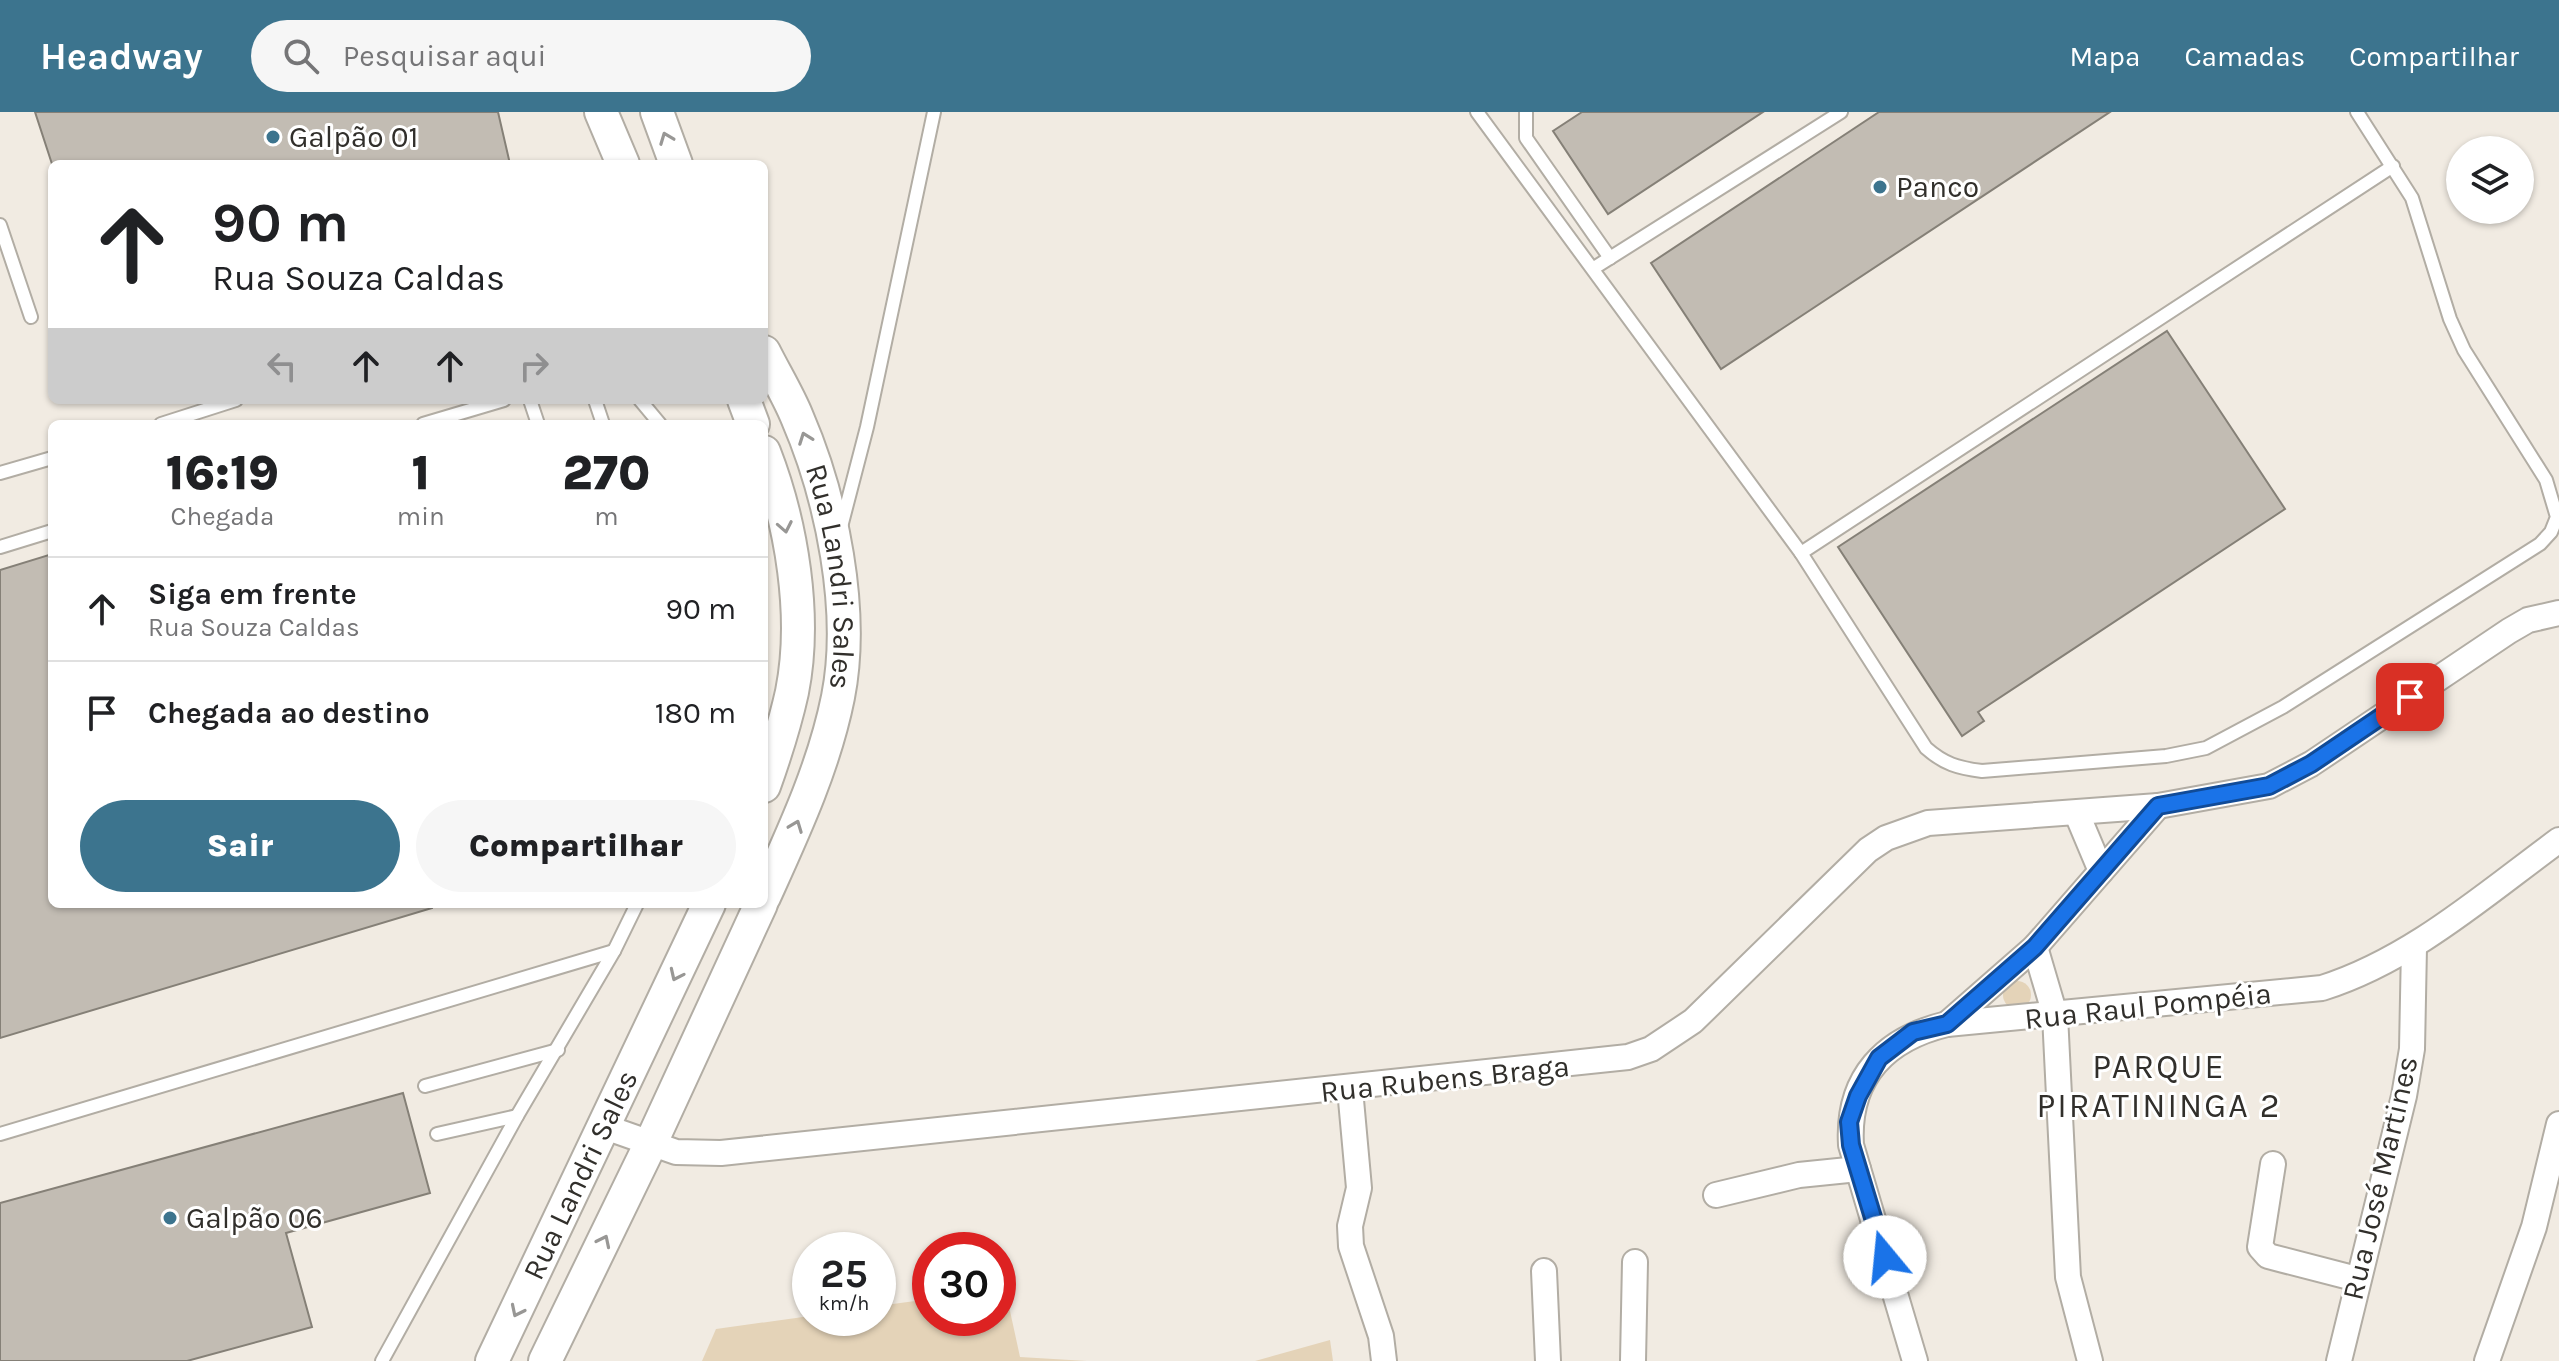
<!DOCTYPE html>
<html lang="pt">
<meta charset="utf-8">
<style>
:root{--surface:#fff;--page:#f6f6f6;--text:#202124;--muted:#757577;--line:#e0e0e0;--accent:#3c748e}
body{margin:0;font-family:Karla,sans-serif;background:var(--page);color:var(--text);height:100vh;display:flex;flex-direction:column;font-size:30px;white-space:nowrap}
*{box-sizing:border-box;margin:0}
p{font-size:26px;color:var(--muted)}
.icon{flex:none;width:44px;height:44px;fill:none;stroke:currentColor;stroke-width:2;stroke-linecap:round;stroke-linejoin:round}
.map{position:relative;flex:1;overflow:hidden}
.panel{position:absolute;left:48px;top:308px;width:720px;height:488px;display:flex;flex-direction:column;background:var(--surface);border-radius:12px;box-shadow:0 2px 6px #0004}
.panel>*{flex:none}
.top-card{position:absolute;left:48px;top:48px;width:720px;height:244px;border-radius:12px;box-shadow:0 2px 6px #0004;background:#fff;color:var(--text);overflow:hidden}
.controls{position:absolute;left:2446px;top:24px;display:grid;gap:16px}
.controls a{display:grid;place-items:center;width:88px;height:88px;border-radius:50%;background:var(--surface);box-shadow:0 2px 6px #0004;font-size:40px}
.speed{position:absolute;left:792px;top:1120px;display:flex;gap:16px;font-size:40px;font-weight:700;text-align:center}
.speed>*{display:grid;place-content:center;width:104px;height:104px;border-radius:50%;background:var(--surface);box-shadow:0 2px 6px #0004;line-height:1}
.speed small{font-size:20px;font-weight:400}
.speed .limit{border:12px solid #d22;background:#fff;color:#111}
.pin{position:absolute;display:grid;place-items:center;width:68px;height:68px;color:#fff;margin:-34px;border-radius:16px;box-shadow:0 4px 12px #0006}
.me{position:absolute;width:88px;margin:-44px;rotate:343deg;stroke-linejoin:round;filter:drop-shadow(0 0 6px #0008)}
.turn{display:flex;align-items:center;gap:28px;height:168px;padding:0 32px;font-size:36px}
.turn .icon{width:104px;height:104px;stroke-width:2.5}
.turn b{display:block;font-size:56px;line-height:68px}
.lanes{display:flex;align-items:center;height:76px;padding:0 32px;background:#0003;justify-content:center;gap:40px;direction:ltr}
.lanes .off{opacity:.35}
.eta{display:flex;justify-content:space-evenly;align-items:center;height:136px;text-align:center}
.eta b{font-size:48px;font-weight:800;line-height:56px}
.button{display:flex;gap:16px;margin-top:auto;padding:16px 32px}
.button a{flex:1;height:92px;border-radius:48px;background:var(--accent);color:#fff;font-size:32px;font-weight:800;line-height:92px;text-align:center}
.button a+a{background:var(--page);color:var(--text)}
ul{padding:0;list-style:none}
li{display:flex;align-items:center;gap:24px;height:104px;padding:0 32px;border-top:2px solid var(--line)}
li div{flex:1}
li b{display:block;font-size:30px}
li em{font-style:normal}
header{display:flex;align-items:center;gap:48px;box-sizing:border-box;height:112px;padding:0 40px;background:var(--accent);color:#fff}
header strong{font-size:38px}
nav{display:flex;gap:44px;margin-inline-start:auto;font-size:28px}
.search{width:560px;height:72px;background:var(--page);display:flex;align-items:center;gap:20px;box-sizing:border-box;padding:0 28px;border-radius:44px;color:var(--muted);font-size:30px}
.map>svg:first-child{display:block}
.green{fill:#e4d3b8}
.building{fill:#c2bcb3;stroke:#858077;stroke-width:2}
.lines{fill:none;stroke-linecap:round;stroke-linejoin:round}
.service-casing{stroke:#b2ada4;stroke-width:16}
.minor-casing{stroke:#b2ada4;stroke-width:28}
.tertiary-casing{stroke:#b2ada4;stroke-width:36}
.service{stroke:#fff;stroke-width:12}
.minor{stroke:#fff;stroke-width:24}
.tertiary{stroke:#fff;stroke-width:32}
.oneway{stroke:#989795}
.route-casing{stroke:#114b97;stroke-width:20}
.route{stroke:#1a73e8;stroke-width:14}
.poi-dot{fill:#3c748e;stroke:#fff;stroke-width:3}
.labels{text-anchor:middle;stroke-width:6;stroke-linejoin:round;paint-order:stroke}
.poi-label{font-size:30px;fill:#312f2b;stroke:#fff;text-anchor:start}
.street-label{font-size:30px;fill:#312f2b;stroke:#fff}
.quarter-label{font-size:34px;letter-spacing:2px;fill:#312f2b;stroke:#fff}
</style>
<header>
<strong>Headway</strong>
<div class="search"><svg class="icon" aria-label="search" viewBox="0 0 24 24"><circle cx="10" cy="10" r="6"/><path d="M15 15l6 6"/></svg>Pesquisar aqui</div>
<nav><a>Mapa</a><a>Camadas</a><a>Compartilhar</a></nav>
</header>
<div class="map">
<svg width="2559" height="1249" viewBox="0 0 2559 1249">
<rect width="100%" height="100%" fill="#f1ebe2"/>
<g class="green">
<circle cx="2017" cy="883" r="14"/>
<polygon points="1005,1176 1020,1245 1087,1249 702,1249 716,1217 810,1204 878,1206 878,1194 930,1187 930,1206 998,1206 998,1177"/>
<polygon points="1330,1228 1333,1249 1255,1249"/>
</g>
<g class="building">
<polygon points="35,0 498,0 510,52 52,52"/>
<polygon points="1582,0 1763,0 1608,102 1553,19"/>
<polygon points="1879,0 2110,0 1721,257 1651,151"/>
<polygon points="2167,219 2285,397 1978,600 1984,609 1962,624 1838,435"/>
<polygon points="52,442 52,792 432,792 432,796 0,926 0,458"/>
<polygon points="403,981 430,1081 286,1121 312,1215 187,1249 0,1249 0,1091"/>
</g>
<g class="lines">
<g class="service-casing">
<g id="service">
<path d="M1477 0 1801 441 1926 636C1944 652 1958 656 1982 659L2166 644 2206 636 2283 595 2540 432 2551 420 2557 405 2546 368 2464 238 2450 207 2412 86 2357 0"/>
<polyline points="1526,0 1526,26 1610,146"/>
<polyline points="0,113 31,205"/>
<polyline points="1594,156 1841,0"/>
<polyline points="530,288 538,312"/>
<polyline points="595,288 603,312"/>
<polyline points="640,288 660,312"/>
<polyline points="161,312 236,288"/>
<polyline points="423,312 504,288"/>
<polyline points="0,361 52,346"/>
<polyline points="841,415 867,315 934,0"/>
<polyline points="0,435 52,419"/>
<polyline points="1801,441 2393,54"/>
<polyline points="425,974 558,938"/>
<polyline points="0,1022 614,839"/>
<polyline points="437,1022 517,1004"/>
<polyline points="382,1249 517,1004 614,839 637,792"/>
</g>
</g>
<g class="minor-casing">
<g id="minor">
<polyline points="2077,702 2101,759"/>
<polyline points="2035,835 2055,903 2068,1165 2090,1249"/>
<polyline points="1947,912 2035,835 2158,694"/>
<polyline points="1350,977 1359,1076 1350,1114 1351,1134 1381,1224 1384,1249"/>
<polyline points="605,1015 676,1040 721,1041 1628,945 1651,937 1693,909 1868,738 1886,726 1928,711 2158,694 2269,674 2311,652 2509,519 2528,508 2559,501"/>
<polyline points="2273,1052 2260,1135 2268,1144 2357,1167"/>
<polyline points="1716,1083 1799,1063 1858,1057"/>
<polyline points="1544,1159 1548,1249"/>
<polyline points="1633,1249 1635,1150"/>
<path d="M1915 1249 1851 1033C1847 965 1885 927 1947 912L2322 876C2411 848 2484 783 2559 728"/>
<polyline points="2339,1249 2404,984 2412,937 2414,835"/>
<polyline points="2487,1249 2534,1115 2559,1012"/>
</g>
</g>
<g class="tertiary-casing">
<g id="tertiary">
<polyline points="601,0 623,52"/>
<polyline points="657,0 676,52"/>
<path id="s1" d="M764 240C775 262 788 283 797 305 832 386 855 499 838 585 824 655 793 721 764 785"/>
<polyline points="744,288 753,312"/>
<path d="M764 340C792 412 807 505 792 580 785 612 775 643 764 674"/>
<path id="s2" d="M492 1249 709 792"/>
<polyline points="545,1249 650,1033 761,792"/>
</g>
</g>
<use href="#service" class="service"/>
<use href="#minor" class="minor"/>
<use href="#tertiary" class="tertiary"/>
</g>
<defs><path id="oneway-chevron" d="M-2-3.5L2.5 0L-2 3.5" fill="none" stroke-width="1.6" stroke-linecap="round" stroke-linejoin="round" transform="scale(2)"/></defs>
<g class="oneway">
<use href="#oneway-chevron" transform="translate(666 26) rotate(-111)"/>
<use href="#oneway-chevron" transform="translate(805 326) rotate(-110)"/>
<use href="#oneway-chevron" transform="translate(785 415) rotate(79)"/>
<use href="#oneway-chevron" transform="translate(796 714) rotate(-69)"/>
<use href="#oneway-chevron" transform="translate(676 863) rotate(115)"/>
<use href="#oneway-chevron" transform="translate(604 1129) rotate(-64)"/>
<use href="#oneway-chevron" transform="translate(517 1199) rotate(116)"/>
</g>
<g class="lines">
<g class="route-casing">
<polyline id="route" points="1885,1145 1851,1033 1849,1010 1858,984 1879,946 1913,920 1947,912 2035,835 2158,694 2269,674 2311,652 2410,585"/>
</g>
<use href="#route" class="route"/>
</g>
<g class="poi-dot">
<circle cx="273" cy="25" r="8"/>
<circle cx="1880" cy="75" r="8"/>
<circle cx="170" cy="1106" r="8"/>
</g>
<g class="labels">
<g class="poi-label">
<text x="289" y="35">Galpão 01</text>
<text x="1896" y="85">Panco</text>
<text x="186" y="1116">Galpão 06</text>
</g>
<g class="street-label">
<text dy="10" stroke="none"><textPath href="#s1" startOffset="238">Rua Landri Sales</textPath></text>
<text transform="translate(2148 894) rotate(-6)" y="10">Rua Raul Pompéia</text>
<text transform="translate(1445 967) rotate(-6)" y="10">Rua Rubens Braga</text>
<text dy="10" stroke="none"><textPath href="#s2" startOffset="206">Rua Landri Sales</textPath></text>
<text transform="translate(2380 1066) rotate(-77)" y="10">Rua José Martines</text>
</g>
<g class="quarter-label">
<text x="2159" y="966">PARQUE<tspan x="2159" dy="39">PIRATININGA 2</tspan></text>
</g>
</g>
</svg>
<div class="controls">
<a><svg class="icon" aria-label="layers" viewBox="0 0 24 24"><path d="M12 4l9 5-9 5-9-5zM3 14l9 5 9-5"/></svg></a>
</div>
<div class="speed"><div>25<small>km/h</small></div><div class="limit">30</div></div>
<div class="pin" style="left:2410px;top:585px;background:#d93025"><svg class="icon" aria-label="arrive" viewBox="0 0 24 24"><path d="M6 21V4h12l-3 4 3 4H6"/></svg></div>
<svg class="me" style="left:1885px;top:1145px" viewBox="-20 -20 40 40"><circle r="19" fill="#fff"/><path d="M0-13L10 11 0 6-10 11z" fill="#1a73e8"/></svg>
<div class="top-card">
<div class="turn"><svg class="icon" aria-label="ahead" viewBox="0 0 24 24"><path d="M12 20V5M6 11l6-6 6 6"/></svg><div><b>90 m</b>Rua Souza Caldas</div></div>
<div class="lanes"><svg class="icon off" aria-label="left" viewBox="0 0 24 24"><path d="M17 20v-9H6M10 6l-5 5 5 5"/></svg><svg class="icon" aria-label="ahead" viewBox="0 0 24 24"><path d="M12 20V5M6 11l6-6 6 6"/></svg><svg class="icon" aria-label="ahead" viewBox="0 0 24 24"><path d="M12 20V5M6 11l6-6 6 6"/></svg><svg class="icon off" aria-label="right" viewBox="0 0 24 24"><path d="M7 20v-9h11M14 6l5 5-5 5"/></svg></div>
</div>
<section class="panel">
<div class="eta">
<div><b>16:19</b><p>Chegada</p></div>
<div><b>1</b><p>min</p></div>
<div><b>270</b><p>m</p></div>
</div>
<ul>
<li><svg class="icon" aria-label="ahead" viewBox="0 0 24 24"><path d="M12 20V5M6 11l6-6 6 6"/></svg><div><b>Siga em frente</b><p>Rua Souza Caldas</p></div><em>90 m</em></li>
<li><svg class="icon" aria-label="arrive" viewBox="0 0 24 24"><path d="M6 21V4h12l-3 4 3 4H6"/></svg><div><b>Chegada ao destino</b></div><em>180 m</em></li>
</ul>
<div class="button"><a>Sair</a><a>Compartilhar</a></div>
</section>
</div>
